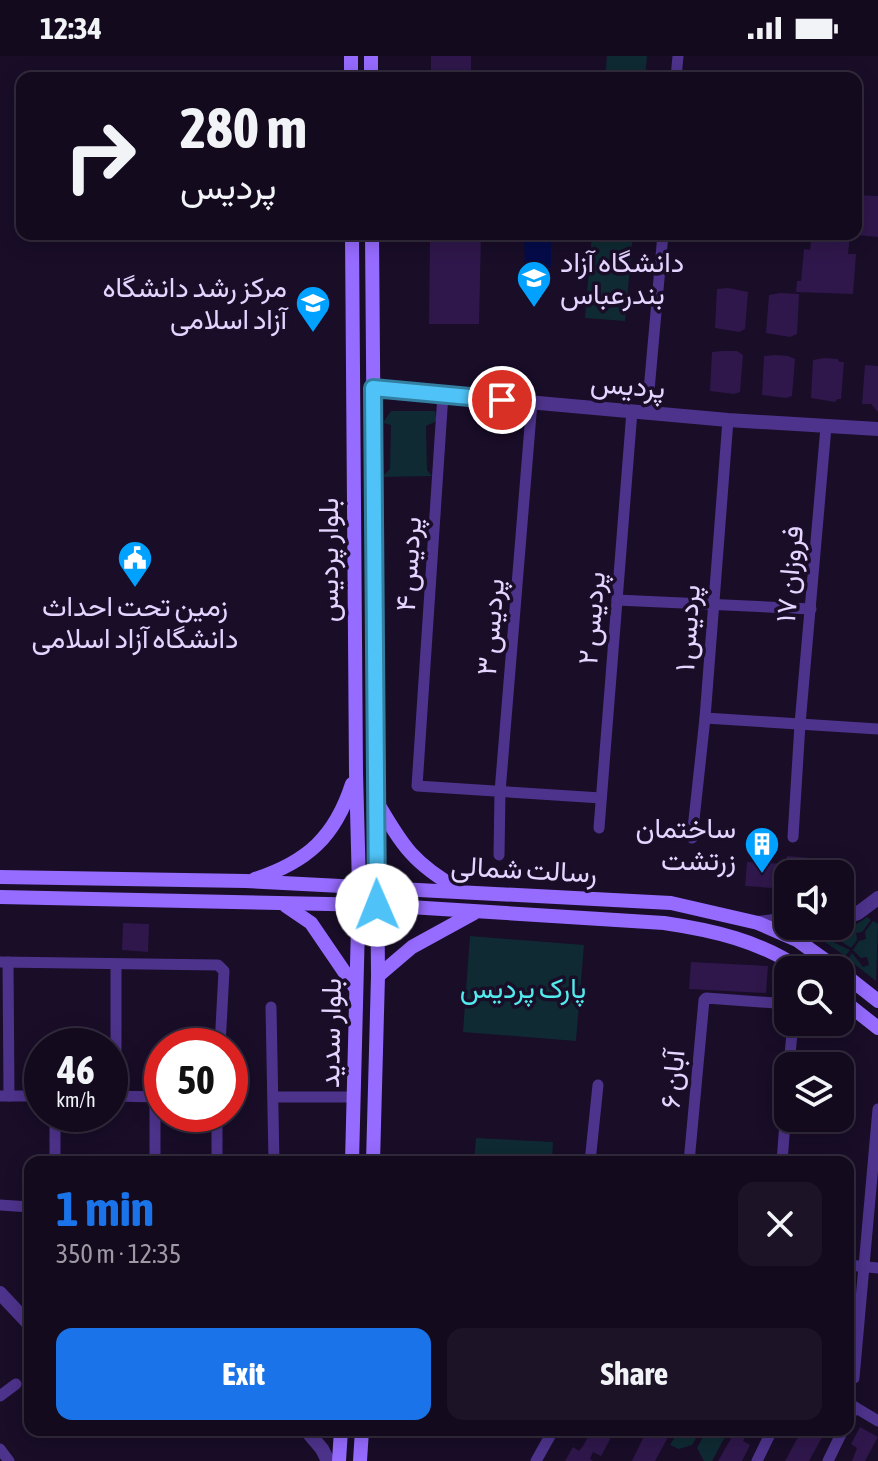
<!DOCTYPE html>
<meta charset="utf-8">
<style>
:root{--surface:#130a1e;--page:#1c1327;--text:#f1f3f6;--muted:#9d9aa4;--line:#322b3c;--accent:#1a73e8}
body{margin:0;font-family:"Asap Condensed",Vazirmatn,sans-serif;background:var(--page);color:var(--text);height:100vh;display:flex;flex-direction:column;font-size:30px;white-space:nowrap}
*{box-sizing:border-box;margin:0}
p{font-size:26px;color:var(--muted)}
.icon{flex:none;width:44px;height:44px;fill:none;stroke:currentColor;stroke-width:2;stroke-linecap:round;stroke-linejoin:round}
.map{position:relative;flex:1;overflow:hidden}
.details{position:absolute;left:24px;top:1100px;width:830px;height:280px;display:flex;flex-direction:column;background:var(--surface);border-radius:16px;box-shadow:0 4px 20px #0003,0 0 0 2px var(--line)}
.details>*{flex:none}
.guide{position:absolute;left:16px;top:16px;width:846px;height:168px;border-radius:16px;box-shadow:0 4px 20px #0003,0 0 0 2px var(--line);background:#130a1e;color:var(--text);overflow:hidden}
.tools{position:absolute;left:774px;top:804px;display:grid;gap:16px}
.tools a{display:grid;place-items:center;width:80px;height:80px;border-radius:16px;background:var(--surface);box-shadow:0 4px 20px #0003,0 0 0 2px var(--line);font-size:40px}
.speed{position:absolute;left:24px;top:972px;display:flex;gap:16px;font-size:40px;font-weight:700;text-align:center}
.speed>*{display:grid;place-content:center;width:104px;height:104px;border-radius:50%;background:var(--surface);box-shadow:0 4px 20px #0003,0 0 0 2px var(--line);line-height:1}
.speed small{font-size:20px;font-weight:400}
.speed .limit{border:12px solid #d22;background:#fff;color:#111}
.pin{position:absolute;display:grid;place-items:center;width:68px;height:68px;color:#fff;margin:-34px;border:4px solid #fff;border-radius:50%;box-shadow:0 2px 8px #0007}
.me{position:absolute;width:88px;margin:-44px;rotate:359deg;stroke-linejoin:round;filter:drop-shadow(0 0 6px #0008)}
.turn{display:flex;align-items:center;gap:28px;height:168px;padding:0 32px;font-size:36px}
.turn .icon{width:104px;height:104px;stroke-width:2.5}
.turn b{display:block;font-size:56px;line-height:68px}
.round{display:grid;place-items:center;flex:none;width:84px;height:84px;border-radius:16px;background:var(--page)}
.head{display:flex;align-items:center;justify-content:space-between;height:136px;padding:0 32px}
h1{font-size:48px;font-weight:700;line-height:60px;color:var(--accent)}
.action{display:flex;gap:16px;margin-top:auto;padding:16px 32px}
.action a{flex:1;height:92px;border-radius:16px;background:var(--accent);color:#fff;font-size:32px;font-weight:700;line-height:92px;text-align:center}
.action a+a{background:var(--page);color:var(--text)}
.status{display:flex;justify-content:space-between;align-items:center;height:56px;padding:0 40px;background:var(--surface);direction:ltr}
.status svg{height:22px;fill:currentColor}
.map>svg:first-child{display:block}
.green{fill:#0f2a33}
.water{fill:#040b49}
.building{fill:#2f174b}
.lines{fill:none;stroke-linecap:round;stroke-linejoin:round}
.minor{stroke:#4e338c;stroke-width:11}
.tertiary{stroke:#4e338c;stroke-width:14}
.secondary{stroke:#966bff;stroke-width:14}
.route-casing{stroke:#337fa1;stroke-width:20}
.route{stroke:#4fc3f7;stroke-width:14}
.labels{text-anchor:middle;stroke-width:7;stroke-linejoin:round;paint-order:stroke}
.poi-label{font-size:28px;fill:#e4d4ff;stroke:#190d28;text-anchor:end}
.street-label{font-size:28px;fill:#e4d4ff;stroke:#190d28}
.park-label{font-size:28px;fill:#52eaed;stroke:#190d28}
</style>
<div class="status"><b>12:34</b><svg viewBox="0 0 49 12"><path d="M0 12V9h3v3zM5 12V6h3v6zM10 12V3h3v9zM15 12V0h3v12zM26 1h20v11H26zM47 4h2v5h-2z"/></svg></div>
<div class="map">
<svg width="878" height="1405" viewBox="0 0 878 1405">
<rect width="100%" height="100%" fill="#190d28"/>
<g class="green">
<polygon points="607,0 647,0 645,22 605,22"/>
<polygon points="592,178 633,178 625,265 585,262"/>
<polygon points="391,355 435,355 437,365 426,370 427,414 432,420 382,421 390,413 391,369 383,367"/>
<path d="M867 861 871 864 862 876 856 877 857 884 851 892 842 886 841 879 833 880V886L850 894 845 900 809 875C827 876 853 874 867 861Z"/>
<polygon points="873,865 878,868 876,925 848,903 852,897 863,911 869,909 867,901 861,902 853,894 859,885 866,883 865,876"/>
<polygon points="470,880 584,889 576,985 463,976"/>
<polygon points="476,1082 553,1086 552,1106 474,1106"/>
<polygon points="679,1374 723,1374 727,1377 712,1405 704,1405 697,1392 704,1379 699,1377 692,1389 679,1393 670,1389"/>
</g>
<polygon class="water" points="524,178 551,178 551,211 546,215 529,215 525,210"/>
<g class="building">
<rect x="431" y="0" width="40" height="22"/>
<polygon points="856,139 878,140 878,181 856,179"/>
<polygon points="430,178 481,178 479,268 429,268"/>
<polygon points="812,178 850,178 848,198 856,198 853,238 796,236 797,225 801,225 804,193 810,194"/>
<polygon points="728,232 748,236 745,273 739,276 715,272 717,233"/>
<polygon points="780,237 799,238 797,278 790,281 766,277 769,239"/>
<polygon points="723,295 737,295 743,299 740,336 734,338 710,335 712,296"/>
<polygon points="775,299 788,300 795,303 792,340 786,342 762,339 764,300"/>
<polygon points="824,302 838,303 839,306 844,306 841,343 837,343 835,346 811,342 813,304"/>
<polygon points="865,309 878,310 878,356 871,348 862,348"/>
<polygon points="787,800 824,803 823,818 788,818 788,833 745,830 747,806 786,808"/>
<polygon points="123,867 149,868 148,896 122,894"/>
<polygon points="691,906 768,910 766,937 689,933"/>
<polygon points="860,1371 878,1381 865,1405 852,1405 857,1392 851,1388"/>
<polygon points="592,1374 615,1374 601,1400 593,1396 590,1403 593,1405 565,1405 573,1391 579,1395 583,1390"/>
<polygon points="647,1374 672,1374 655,1405 632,1405"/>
<polygon points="736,1374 748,1374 743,1385 750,1389 742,1405 718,1405"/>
<polygon points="802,1374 826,1374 809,1405 785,1405"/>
</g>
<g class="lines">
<g class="minor">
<polyline points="676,22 678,0"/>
<polyline points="443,338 417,730 601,742"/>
<polyline points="647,357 663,178"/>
<polyline points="617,544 811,553"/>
<polyline points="705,662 878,673"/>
<polyline points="599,772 632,355"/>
<polyline points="793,781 800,668 826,371"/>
<polyline points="692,782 705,662 728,364"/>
<polyline points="499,799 500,736 532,346"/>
<polyline points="0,906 218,909 224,915 220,990"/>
<polyline points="8,906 9,1040"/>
<polyline points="271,951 274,1106"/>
<polyline points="789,1010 793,966"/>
<polyline points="0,1040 42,1040"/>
<polyline points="111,1040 161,1041"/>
<polyline points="116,1040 116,909"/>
<polyline points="155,1041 155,1106"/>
<polyline points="275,1041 354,1041"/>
<polyline points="55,1106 55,1058"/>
<polyline points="217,1106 217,1058"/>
<polyline points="590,1106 598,1029"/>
<polyline points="689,1106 704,944 706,942 788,948"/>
<polyline points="782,1106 788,1027"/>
<polyline points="0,1149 30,1151"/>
<polyline points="848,1209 878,1212"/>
<polyline points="854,1322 878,1053"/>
<polyline points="0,1340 16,1328"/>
<polyline points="848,1347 878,1365"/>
<polyline points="848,1364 855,1351"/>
<polyline points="0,1393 9,1405"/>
<polyline points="536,1405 550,1380"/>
<polyline points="757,1405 772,1374"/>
<polyline points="828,1405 843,1374"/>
</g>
<g class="tertiary">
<polyline points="373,332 728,364 878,373"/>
<polyline points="840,863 858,857 878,842"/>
<polyline points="758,867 788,863"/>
<polyline points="0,1237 30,1269"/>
<polyline points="306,1374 322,1393 328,1405"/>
</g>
<g class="secondary">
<polyline points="351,0 351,22"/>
<polyline points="371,0 371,22"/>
<polyline points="352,178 356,716 359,830 352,1106"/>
<polyline points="372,178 378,920 373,1106"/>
<path d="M377 746C403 791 414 808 460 834"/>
<polyline points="0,821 246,825 671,847 758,867 797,884 839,914"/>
<path d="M255 823C307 806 335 781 352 728"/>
<path d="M0 841 377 849 664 867C712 874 761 885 802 914"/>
<polyline points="286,850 311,867 356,933"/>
<polyline points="840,915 878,945"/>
<polyline points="378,920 412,891 474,857"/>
<polyline points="840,942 878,972"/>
<polyline points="339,1405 341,1374"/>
<polyline points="360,1405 362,1374"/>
</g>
</g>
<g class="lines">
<g class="route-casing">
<polyline id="route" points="377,849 373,332 502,344"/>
</g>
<use href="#route" class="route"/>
</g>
<defs>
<g id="university-pin" transform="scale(1.8)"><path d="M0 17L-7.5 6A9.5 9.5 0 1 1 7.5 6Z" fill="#00a1ff" stroke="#190d28"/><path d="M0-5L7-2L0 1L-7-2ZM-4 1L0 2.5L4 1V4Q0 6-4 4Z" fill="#fff"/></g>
<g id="civic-pin" transform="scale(1.8)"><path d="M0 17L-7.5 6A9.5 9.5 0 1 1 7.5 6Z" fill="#00a1ff" stroke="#190d28"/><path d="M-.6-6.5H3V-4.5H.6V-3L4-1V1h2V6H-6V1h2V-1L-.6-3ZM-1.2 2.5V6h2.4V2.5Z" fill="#fff"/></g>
<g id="building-pin" transform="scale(1.8)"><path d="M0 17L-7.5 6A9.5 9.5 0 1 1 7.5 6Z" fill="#00a1ff" stroke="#190d28"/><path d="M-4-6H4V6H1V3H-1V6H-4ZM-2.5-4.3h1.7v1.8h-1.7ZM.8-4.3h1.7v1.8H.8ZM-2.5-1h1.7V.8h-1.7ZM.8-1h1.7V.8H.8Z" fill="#fff"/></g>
</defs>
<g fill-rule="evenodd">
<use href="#university-pin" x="534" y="222"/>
<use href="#university-pin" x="313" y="247"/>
<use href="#civic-pin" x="135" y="502"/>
<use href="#building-pin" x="762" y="788"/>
</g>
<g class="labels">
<g class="poi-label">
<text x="560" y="216" text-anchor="start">دانشگاه آزاد<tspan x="560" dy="32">بندرعباس</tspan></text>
<text x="287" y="241">مرکز رشد دانشگاه<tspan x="287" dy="32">آزاد اسلامی</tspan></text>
<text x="135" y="560" text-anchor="middle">زمین تحت احداث<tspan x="135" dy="32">دانشگاه آزاد اسلامی</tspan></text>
<text x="736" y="782">ساختمان<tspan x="736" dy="32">زرتشت</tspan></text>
</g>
<g class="street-label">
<text transform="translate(628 329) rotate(5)" y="10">پردیس</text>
<text transform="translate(328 504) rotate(-90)" y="10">بلوار پردیس</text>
<text transform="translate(408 508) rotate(-86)" y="10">پردیس ۴</text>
<text transform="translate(789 518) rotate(-85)" y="10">فروزان ۱۷</text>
<text transform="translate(591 562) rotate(-85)" y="10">پردیس ۲</text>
<text transform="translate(490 571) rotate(-85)" y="10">پردیس ۳</text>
<text transform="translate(687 572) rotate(-86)" y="10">پردیس ۱</text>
<text transform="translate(524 813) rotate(3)" y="10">رسالت شمالی</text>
<text transform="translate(330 977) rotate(-89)" y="10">بلوار سدید</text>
<text transform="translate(672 1023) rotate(-85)" y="10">آبان ۶</text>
</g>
<g class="park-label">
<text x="523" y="942">پارک پردیس</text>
</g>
</g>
</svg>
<div class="tools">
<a><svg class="icon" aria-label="sound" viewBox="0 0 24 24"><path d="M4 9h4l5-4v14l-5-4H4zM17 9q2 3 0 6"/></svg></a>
<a><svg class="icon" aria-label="search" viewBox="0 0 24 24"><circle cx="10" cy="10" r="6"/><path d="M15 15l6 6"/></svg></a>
<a><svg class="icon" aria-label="layers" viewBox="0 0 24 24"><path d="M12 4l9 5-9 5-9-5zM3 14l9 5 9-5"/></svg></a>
</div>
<div class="speed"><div>46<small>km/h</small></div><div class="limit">50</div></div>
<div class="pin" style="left:502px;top:344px;background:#d93025"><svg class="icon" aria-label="arrive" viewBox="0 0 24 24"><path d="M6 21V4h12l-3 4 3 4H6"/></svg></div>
<svg class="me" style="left:377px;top:849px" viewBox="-20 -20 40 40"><circle r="19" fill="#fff"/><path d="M0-13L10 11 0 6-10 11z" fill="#4fc3f7"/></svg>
<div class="guide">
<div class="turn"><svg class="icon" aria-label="right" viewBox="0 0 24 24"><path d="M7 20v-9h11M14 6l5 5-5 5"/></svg><div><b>280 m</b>پردیس</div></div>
</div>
<section class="details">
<div class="head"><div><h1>1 min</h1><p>350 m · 12:35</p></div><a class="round"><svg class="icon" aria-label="close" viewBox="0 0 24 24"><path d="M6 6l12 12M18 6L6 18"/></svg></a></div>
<div class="action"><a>Exit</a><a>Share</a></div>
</section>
</div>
